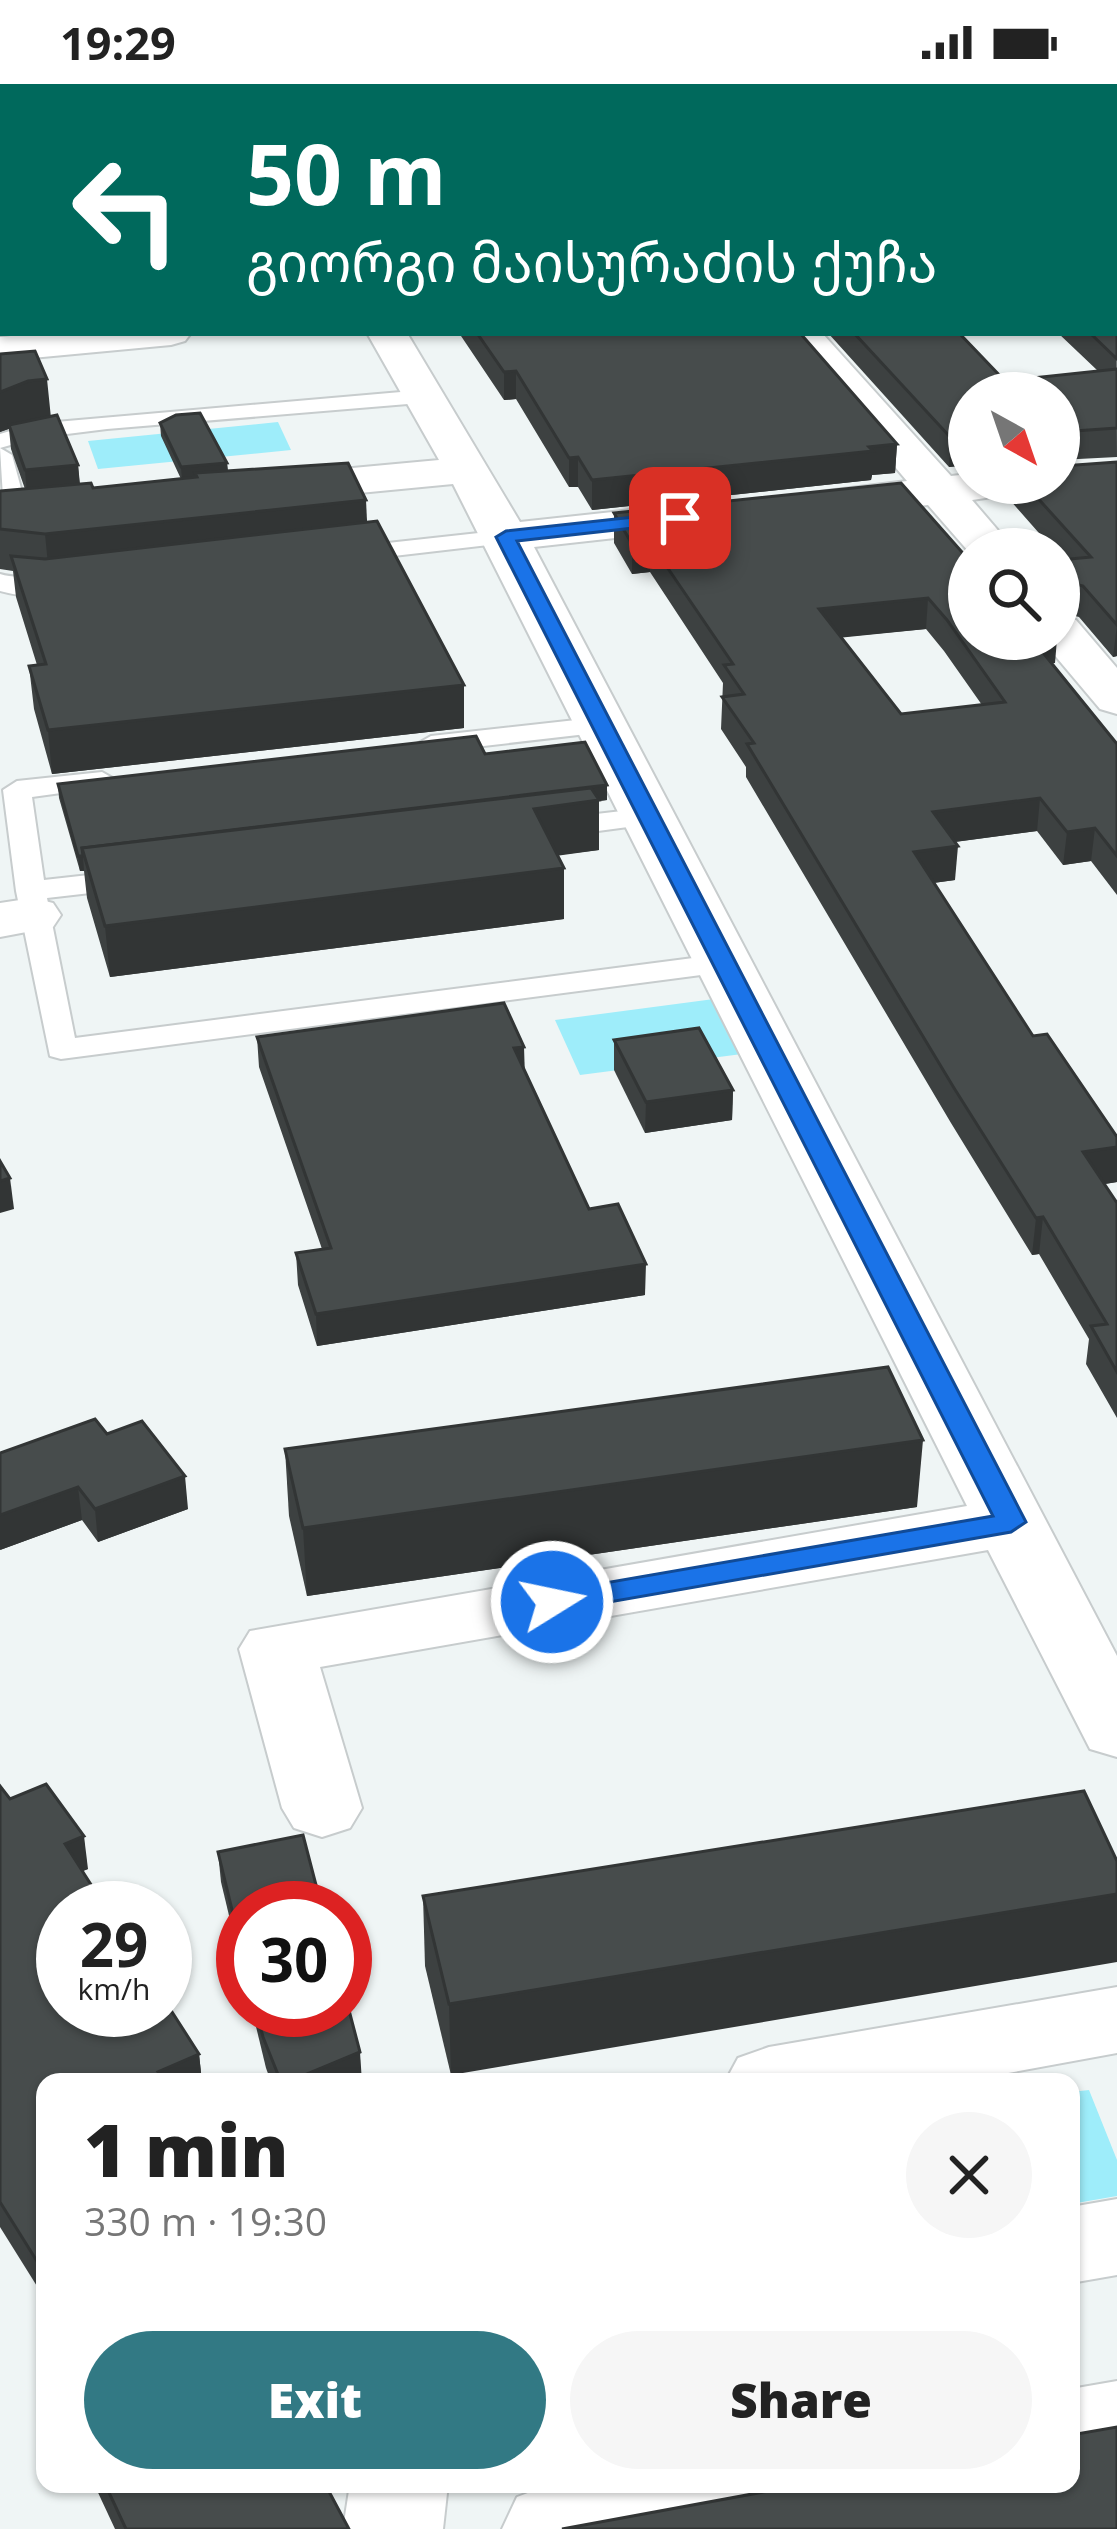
<!DOCTYPE html>
<meta charset="utf-8">
<style>
:root{--surface:#fff;--page:#f6f6f6;--text:#222;--muted:#767676;--accent:#327984}
body{margin:0;font-family:"Open Sans","Noto Sans Georgian",sans-serif;background:var(--page);color:var(--text);height:100vh;display:flex;flex-direction:column;font-size:45px;white-space:nowrap}
*{box-sizing:border-box;margin:0}
p{font-size:39px;color:var(--muted)}
.icon{flex:none;width:66px;height:66px;fill:none;stroke:currentColor;stroke-width:2;stroke-linecap:round;stroke-linejoin:round}
.map{position:relative;flex:1;overflow:hidden}
.side{position:absolute;left:36px;top:1989px;width:1044px;height:420px;display:flex;flex-direction:column;background:var(--surface);border-radius:24px;box-shadow:0 3px 9px #0004}
.side>*{flex:none}
.hud{position:absolute;left:0px;top:0px;width:1119px;height:252px;box-shadow:0 3px 9px #0004;background:#00695c;color:#fff;overflow:hidden}
.needle{width:78px;rotate:140deg}
.buttons{position:absolute;left:948px;top:288px;display:grid;gap:24px}
.buttons a{display:grid;place-items:center;width:132px;height:132px;border-radius:50%;background:var(--surface);box-shadow:0 3px 9px #0004;font-size:60px}
.speed{position:absolute;left:36px;top:1797px;display:flex;gap:24px;font-size:60px;font-weight:700;text-align:center}
.speed>*{display:grid;place-content:center;width:156px;height:156px;border-radius:50%;background:var(--surface);box-shadow:0 3px 9px #0004;line-height:1}
.speed small{font-size:30px;font-weight:400}
.speed .limit{border:18px solid #d22;background:#fff;color:#111}
.pin{position:absolute;display:grid;place-items:center;width:102px;height:102px;color:#fff;margin:-51px;border-radius:24px;box-shadow:0 6px 18px #0006}
.me{position:absolute;width:132px;margin:-66px;rotate:80deg;stroke-linejoin:round;filter:drop-shadow(0 0 9px #0008)}
.turn{display:flex;align-items:center;gap:42px;height:252px;padding:0 48px;font-size:54px}
.turn .icon{width:156px;height:156px;stroke-width:2.5}
.turn b{display:block;font-size:84px;line-height:102px}
.round{display:grid;place-items:center;flex:none;width:126px;height:126px;border-radius:63px;background:var(--page)}
.overview{display:flex;align-items:center;justify-content:space-between;height:204px;padding:0 48px}
h1{font-size:72px;font-weight:800;line-height:90px}
.button{display:flex;gap:24px;margin-top:auto;padding:24px 48px}
.button a{flex:1;height:138px;border-radius:72px;background:var(--accent);color:#fff;font-size:48px;font-weight:800;line-height:138px;text-align:center}
.button a+a{background:var(--page);color:var(--text)}
.status{display:flex;justify-content:space-between;align-items:center;height:84px;padding:0 60px;background:var(--surface);direction:ltr}
.status svg{height:33px;fill:currentColor}
.map>svg:first-child{display:block}
.green{fill:#9eedfa}
.lines{fill:none;stroke-linecap:round;stroke-linejoin:round}
.service-casing{stroke:#c7cccd;stroke-width:4}
.minor-casing{stroke:#c7cccd;stroke-width:4}
.service{fill:#fff;fill-rule:evenodd}
.minor{fill:#fff;fill-rule:evenodd}
.wall{fill:#3d4141;fill-rule:evenodd}
.shaded-wall{fill:#323535}
.building{fill:#474c4c;stroke:#323535;stroke-width:3;fill-rule:evenodd}
.route{fill:#1a73e8;stroke:#114b97;stroke-width:3}
</style>
<div class="status"><b>19:29</b><svg viewBox="0 0 49 12"><path d="M0 12V9h3v3zM5 12V6h3v6zM10 12V3h3v9zM15 12V0h3v12zM26 1h20v11H26zM47 4h2v5h-2z"/></svg></div>
<div class="map">
<svg width="1117" height="2445" viewBox="0 0 1117 2445">
<rect width="100%" height="100%" fill="#eff5f5"/>
<g class="green">
<polygon points="278,338 291,366 98,385 88,357"/>
<polygon points="714,915 742,970 580,991 555,936"/>
<polygon points="1089,2006 1117,2076 1117,2112 1071,2120 1071,2008"/>
</g>
<g class="lines">
<g class="service-casing">
<g id="service">
<polygon points="542,0 561,0 563,3 544,3"/>
<polygon points="424,306 432,308 432,318 107,345 35,354 0,364 0,350 33,340"/>
<polygon points="0,364 12,371 28,430 25,435 7,435 4,430"/>
<polygon points="506,446 515,448 515,458 342,478 330,471 342,464"/>
<path d="M0 490C23 497 56 489 74 503 57 516 21 513 0 507Z"/>
<polygon points="603,633 617,641 613,647 431,668 417,660 431,652"/>
<polygon points="102,688 116,696 112,702 32,713 44,796 134,786 149,795 134,804 47,814 75,954 724,870 739,879 724,888 61,975 50,972 16,807 3,706 17,697"/>
<polygon points="648,724 662,733 658,739 553,753 539,744 553,735"/>
</g>
</g>
<g class="minor-casing">
<g id="minor">
<polygon points="43,249 191,249 185,257 171,261 0,277 0,253"/>
<polygon points="367,249 407,249 520,438 705,418 721,422 727,431 721,440 705,444 534,463 1117,1572 1117,1673 1090,1665 988,1466 320,1583 362,1724 350,1744 322,1753 294,1744 282,1724 239,1565 250,1547 967,1422 453,400 266,418 251,414 244,405 251,396 266,392 439,376"/>
<polygon points="781,249 822,249 951,392 969,390 969,399 1033,399 1026,408 972,416 1014,465 969,468 928,421 819,432 803,428 797,419 803,410 907,397"/>
<polygon points="1059,532 1076,536 1117,584 1117,630 1100,625 1041,555 1059,555"/>
<polygon points="33,814 53,819 61,831 53,843 0,853 0,819"/>
<polygon points="1117,1903 1117,1969 959,1998 725,1998 738,1974 769,1963"/>
<polygon points="1117,2115 1117,2191 1071,2199 1071,2123"/>
<polygon points="1117,2297 1117,2381 1071,2391 1071,2305"/>
<polygon points="350,2400 448,2400 443,2445 343,2445"/>
<polygon points="552,2400 841,2400 827,2431 786,2445 502,2445 517,2413"/>
</g>
</g>
<use href="#service" class="service"/>
<use href="#minor" class="minor"/>
</g>
<g class="wall">
<polygon points="0,0 3,3 3,41 0,38"/>
<polygon points="586,0 1117,0 1117,40 1116,3 589,3"/>
<polygon points="1116,40 1117,373 1059,376 1059,309 969,309 969,381 949,383 828,249 959,249 1005,297 1098,287 1058,249 1116,249"/>
<polygon points="459,249 800,249 897,360 895,389 872,391 871,396 592,426 578,403 569,403 516,315 504,316"/>
<polygon points="0,270 51,333 78,381 80,400 93,404 181,395 161,352 160,339 227,379 228,387 367,439 464,644 52,690 34,625 29,582 37,581 16,513 13,487 0,485 0,407 25,405 11,365 9,345 0,348"/>
<polygon points="1117,378 1117,572 1113,573 1079,533 1060,528 1063,476 1059,471 1059,465 1053,465 1009,415 1010,399 1059,399 1062,382"/>
<path d="M614 429 969 476 1055 579H1051L1117 660V811L1091 777 1063 781 1037 747 955 758V796L933 799 1117 1098 1105 1100 1117 1119V1334L1086 1280 1089 1255 1039 1170 1032 1171 951 1039 746 693V683L721 645 723 599 650 488 632 490 614 459ZM926 545 944 567 982 621 901 630 841 553Z"/>
<polygon points="485,670 607,701 607,716 599,717 599,766 557,771 564,835 110,893 87,814 84,787 80,787 59,714 58,700"/>
<polygon points="257,953 524,986 589,1125 645,1211 317,1262 298,1201 296,1169 322,1165 259,983"/>
<polygon points="614,956 733,1006 732,1036 645,1049 614,986"/>
<polygon points="107,1350 188,1425 98,1458 82,1436 0,1466"/>
<polygon points="285,1365 917,1423 307,1512 289,1432"/>
<polygon points="0,1702 10,1715 88,1785 82,1787 199,1970 202,1998 45,1998 45,2215 0,2143"/>
<polygon points="1084,1707 451,1991 425,1882 423,1812"/>
<polygon points="218,1768 243,1824 243,1890 221,1798"/>
<polygon points="252,1926 345,1926 362,1998 271,1998 266,1984"/>
<polygon points="94,2400 325,2400 349,2445 115,2445"/>
</g>
<g class="shaded-wall">
<rect x="0" y="126" width="3" height="26"/>
<polygon points="3,184 3,211 0,212 0,185"/>
<polygon points="516,287 516,315 504,316 504,288"/>
<polygon points="47,295 51,334 32,336 0,348 0,308 28,297"/>
<polygon points="969,352 969,381 949,383 951,354"/>
<polygon points="897,360 895,389 872,391 871,396 592,426 592,396"/>
<polygon points="578,373 578,403 569,403 569,374"/>
<polygon points="227,379 228,392 195,389 195,395 182,396 181,383"/>
<polygon points="78,381 80,406 27,411 25,386"/>
<polygon points="366,416 368,457 49,491 45,450"/>
<polygon points="650,458 650,488 632,490 632,460"/>
<polygon points="1063,497 1060,528 1059,528 1059,500"/>
<polygon points="928,514 926,545 818,556 819,525"/>
<polygon points="1117,541 1117,572 1113,573"/>
<polygon points="1028,555 1057,555 1055,579 1025,582"/>
<polygon points="464,601 464,644 52,690 48,646"/>
<polygon points="607,701 607,716 599,717 599,766 534,775 89,786 571,706"/>
<polygon points="1040,714 1037,747 931,761 933,728"/>
<polygon points="1095,744 1091,777 1063,781 1067,748"/>
<polygon points="958,762 955,796 911,802 914,768"/>
<polygon points="78,772 83,772 84,787 80,787"/>
<polygon points="564,784 564,835 110,893 105,842"/>
<polygon points="524,963 525,993 514,964"/>
<polygon points="733,1006 732,1036 645,1049 646,1018"/>
<polygon points="1117,1063 1117,1098 1079,1104 1083,1068"/>
<polygon points="10,1094 14,1125 0,1129 0,1097"/>
<polygon points="1043,1133 1039,1170 1032,1171 1036,1134"/>
<polygon points="646,1180 645,1211 317,1262 316,1230"/>
<polygon points="923,1356 917,1423 307,1512 303,1444"/>
<polygon points="185,1392 188,1425 98,1458 95,1425"/>
<polygon points="78,1403 82,1436 0,1466 0,1431"/>
<polygon points="84,1752 88,1785 69,1793 65,1760"/>
<polygon points="1117,1810 1117,1878 451,1991 449,1920"/>
<polygon points="360,1968 362,1998 288,1998"/>
<polygon points="199,1970 202,1998 160,1998 158,1988"/>
</g>
<g class="building">
<polygon points="0,0 417,0 419,3 3,3 3,19 0,16"/>
<polygon points="607,0 802,0 799,3 609,3"/>
<polygon points="825,0 1117,0 1117,17 1116,3 828,3"/>
<polygon points="1116,40 1117,41 1117,86 1116,86"/>
<polygon points="3,69 3,126 0,126 0,70"/>
<polygon points="3,148 3,184 0,185 0,150"/>
<polygon points="1116,181 1117,182 1117,275 1090,249 1116,249"/>
<polygon points="477,249 800,249 897,360 869,363 873,367 592,396 578,373 569,374 516,287 504,288"/>
<polygon points="854,249 959,249 1005,297 1117,285 1117,344 1061,348 1059,358 1059,309 969,309 969,352 951,354"/>
<polygon points="35,267 47,295 28,297 0,308 0,270"/>
<polygon points="200,329 227,379 181,383 160,339 176,331"/>
<polygon points="57,331 78,381 25,386 9,341"/>
<polygon points="1117,378 1117,541 1083,502 1063,497 1059,500 1059,476 1091,473 1024,399 1059,399 1059,381 1062,382"/>
<polygon points="348,379 366,416 45,450 0,445 0,407 91,399 93,404 197,393 195,389"/>
<path d="M901 399 969 476V555H1032L1117 660V772L1095 744 1067 748 1040 714 933 728 958 762 914 768 1033 952 1047 950 1117 1053V1063L1083 1068 1117 1119V1288L1091 1242 1107 1240 1043 1133 1036 1134 954 1004 747 660 754 659 722 613 744 610 724 581 733 580 650 458 632 460 614 429ZM928 514 947 536 1005 618 901 630 819 525Z"/>
<polygon points="377,437 464,601 48,646 29,582 46,580 11,472 45,475"/>
<polygon points="476,652 485,670 585,658 607,701 82,764 83,772 78,772 58,700"/>
<polygon points="591,704 599,716 534,725 564,784 105,842 82,764"/>
<polygon points="504,919 524,963 514,964 589,1125 618,1120 646,1180 316,1230 296,1169 331,1164 257,953"/>
<polygon points="699,944 733,1006 646,1018 614,956"/>
<polygon points="0,1077 10,1094 0,1097"/>
<polygon points="888,1283 923,1356 303,1444 285,1365"/>
<polygon points="95,1335 107,1350 142,1337 185,1392 95,1425 78,1403 0,1431 0,1369"/>
<polygon points="46,1700 84,1752 65,1760 106,1824 63,1824 63,1926 165,1926 165,1917 199,1970 158,1988 165,1998 45,1998 45,2190 0,2118 0,1702 10,1715"/>
<polygon points="1084,1707 1117,1777 1117,1810 449,1920 423,1812"/>
<polygon points="303,1751 322,1824 243,1824 243,1871 218,1768"/>
<polygon points="345,1911 360,1968 288,1998 281,1998 263,1953 256,1926 345,1926"/>
<polygon points="1117,2343 1117,2445 562,2445 807,2400 1071,2400 1071,2351"/>
<polygon points="105,2400 325,2400 349,2445 126,2445"/>
</g>
<polygon class="route" points="680,428 689,434 687,438 517,457 1026,1438 1011,1448 552,1528 537,1518 541,1510 993,1432 496,453 506,447"/>
</svg>
<div class="buttons">
<a><svg class="needle" viewBox="-14 -14 28 28"><path d="M0-13l5 13h-10z" fill="#e53935"/><path d="M0 13l5-13h-10z" fill="#767676"/></svg></a>
<a><svg class="icon" aria-label="search" viewBox="0 0 24 24"><circle cx="10" cy="10" r="6"/><path d="M15 15l6 6"/></svg></a>
</div>
<div class="speed"><div>29<small>km/h</small></div><div class="limit">30</div></div>
<div class="pin" style="left:680px;top:434px;background:#d93025"><svg class="icon" aria-label="arrive" viewBox="0 0 24 24"><path d="M6 21V4h12l-3 4 3 4H6"/></svg></div>
<svg class="me" style="left:552px;top:1518px" viewBox="-20 -20 40 40"><circle r="17" fill="#1a73e8" stroke="#fff" stroke-width="3"/><path d="M0-11L8 9 0 5-8 9z" fill="#fff"/></svg>
<div class="hud">
<div class="turn"><svg class="icon" aria-label="left" viewBox="0 0 24 24"><path d="M17 20v-9H6M10 6l-5 5 5 5"/></svg><div><b>50 m</b>გიორგი მაისურაძის ქუჩა</div></div>
</div>
<section class="side">
<div class="overview"><div><h1>1 min</h1><p>330 m · 19:30</p></div><a class="round"><svg class="icon" aria-label="close" viewBox="0 0 24 24"><path d="M6 6l12 12M18 6L6 18"/></svg></a></div>
<div class="button"><a>Exit</a><a>Share</a></div>
</section>
</div>
